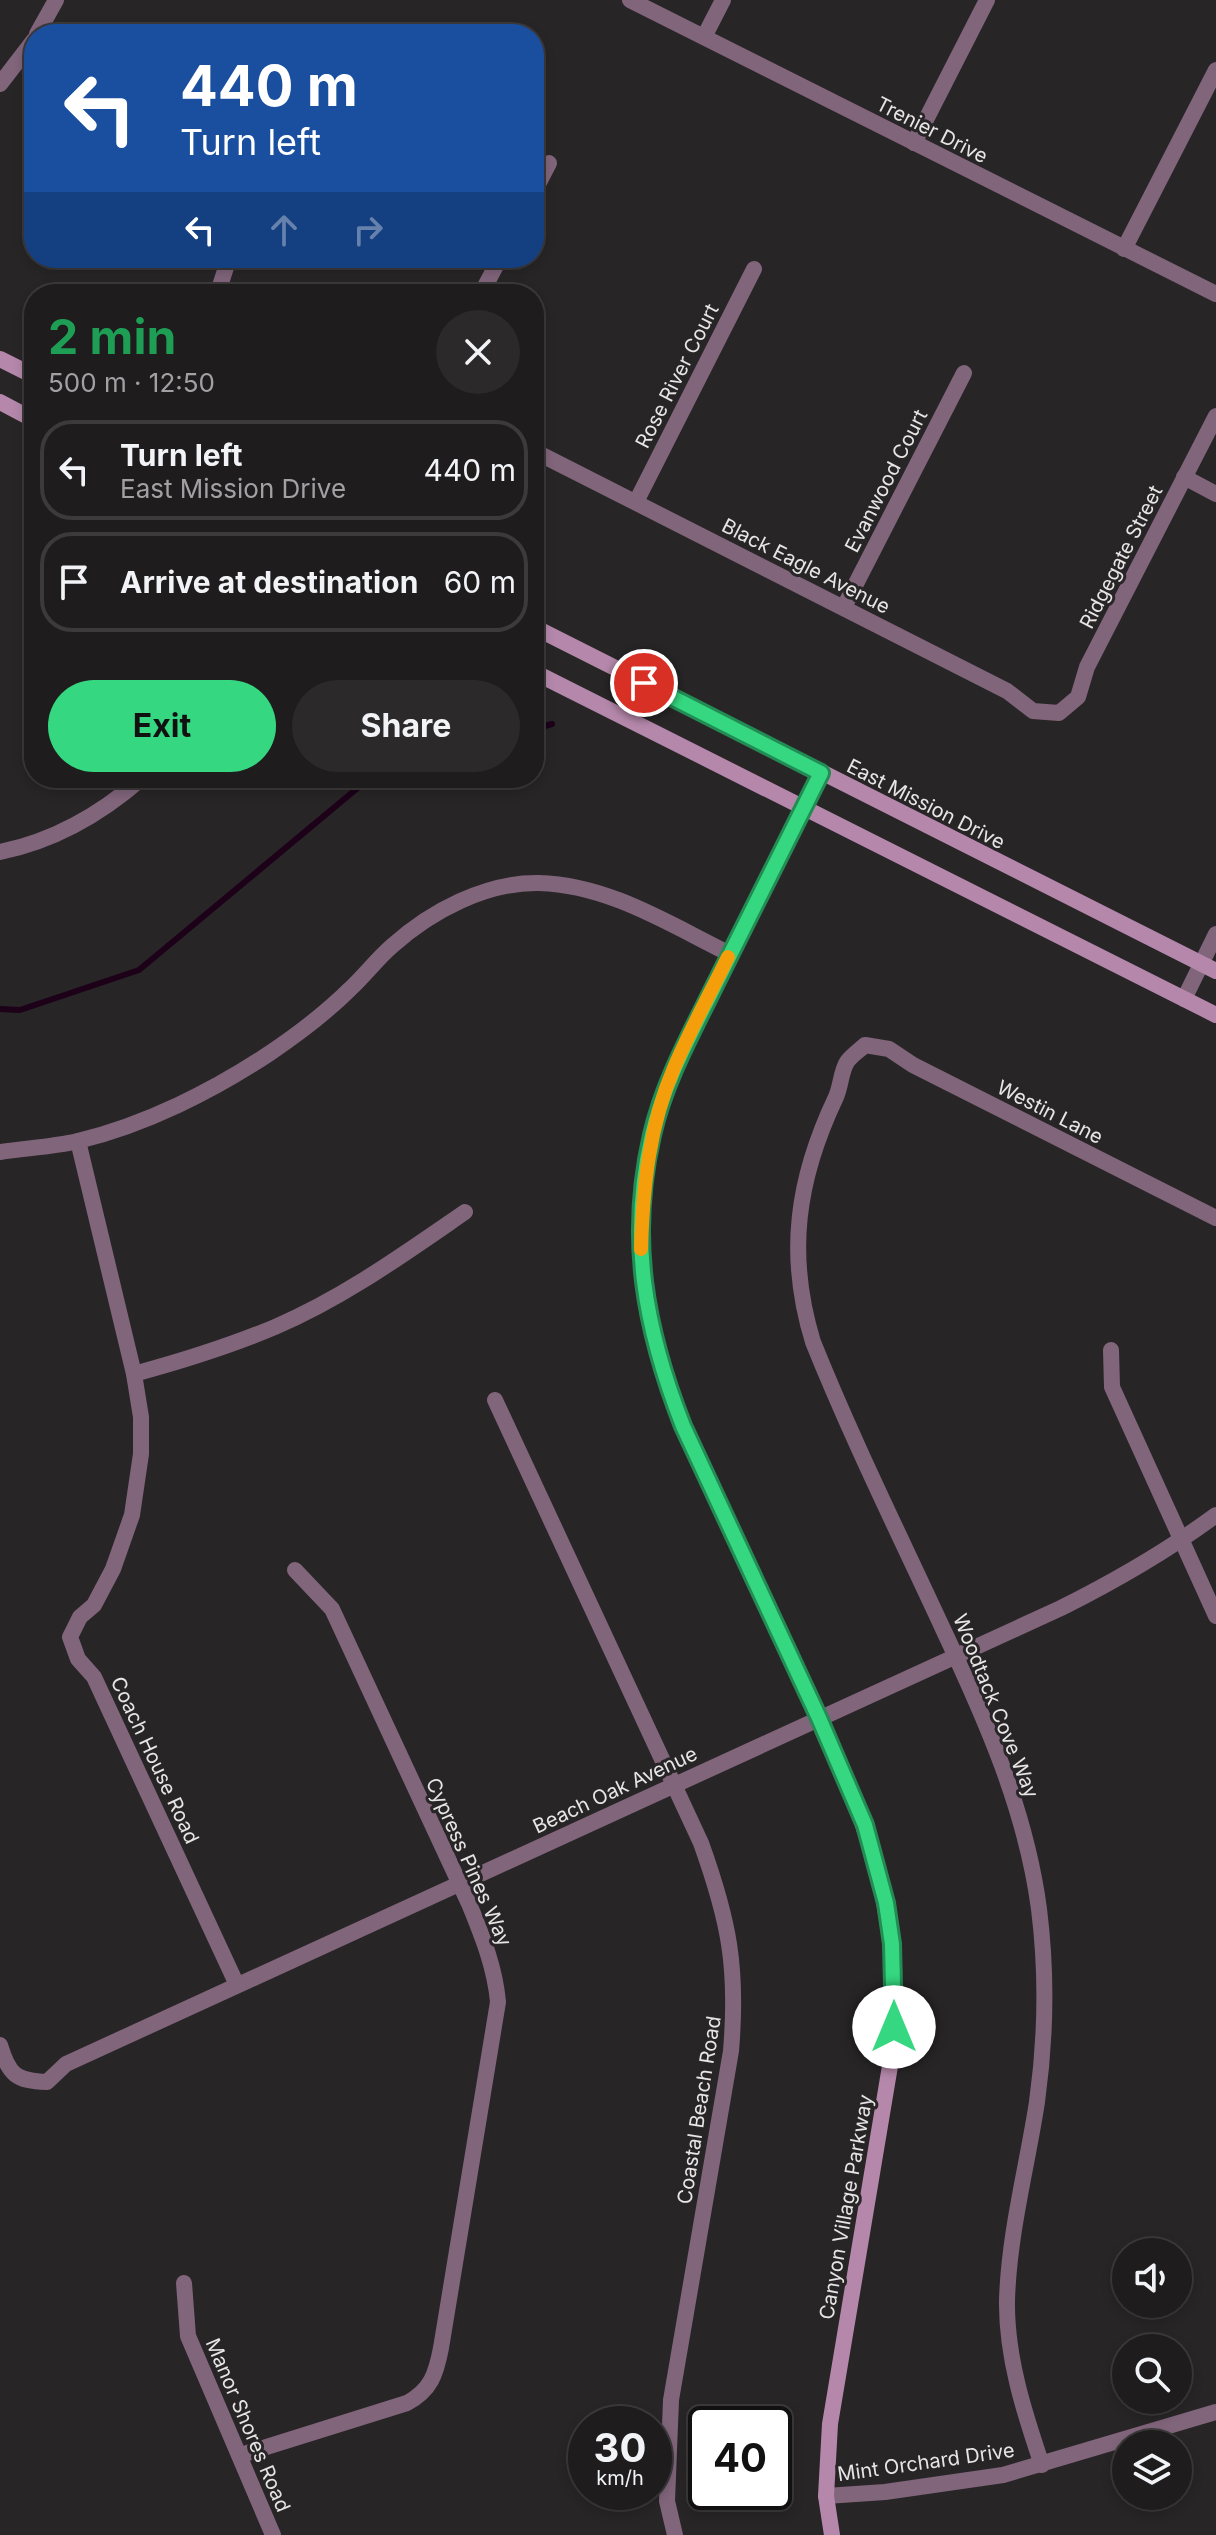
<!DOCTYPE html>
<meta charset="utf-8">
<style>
:root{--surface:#1e1c1d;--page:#2b292a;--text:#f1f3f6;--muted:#a1a1a4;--line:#3c3a3b;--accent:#35d881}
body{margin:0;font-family:Inter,sans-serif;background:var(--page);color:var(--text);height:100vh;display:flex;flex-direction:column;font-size:30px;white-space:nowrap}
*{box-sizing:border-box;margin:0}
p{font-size:26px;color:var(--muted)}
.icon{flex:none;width:44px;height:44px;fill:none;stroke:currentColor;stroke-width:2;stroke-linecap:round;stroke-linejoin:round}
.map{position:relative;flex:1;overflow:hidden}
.panel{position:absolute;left:24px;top:284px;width:520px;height:504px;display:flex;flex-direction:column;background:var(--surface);border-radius:32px;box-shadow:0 4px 12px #0003,0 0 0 2px var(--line)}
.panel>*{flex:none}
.banner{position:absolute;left:24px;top:24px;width:520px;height:244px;border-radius:32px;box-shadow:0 4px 12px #0003,0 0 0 2px var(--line);background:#1a4fa0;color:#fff;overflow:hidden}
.buttons{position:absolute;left:1112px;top:2238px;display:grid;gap:16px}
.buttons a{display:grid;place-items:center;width:80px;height:80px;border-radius:50%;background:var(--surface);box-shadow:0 4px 12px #0003,0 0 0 2px var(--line);font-size:40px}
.speed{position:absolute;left:568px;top:2406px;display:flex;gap:16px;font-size:40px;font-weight:700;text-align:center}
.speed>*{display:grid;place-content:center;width:104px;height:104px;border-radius:50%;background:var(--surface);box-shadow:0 4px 12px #0003,0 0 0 2px var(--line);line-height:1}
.speed small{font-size:20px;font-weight:400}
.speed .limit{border:4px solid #111;border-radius:12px;background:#fff;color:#111}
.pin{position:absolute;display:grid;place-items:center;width:68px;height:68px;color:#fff;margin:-34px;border:4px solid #fff;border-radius:50%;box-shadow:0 2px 8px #0007}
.me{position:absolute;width:88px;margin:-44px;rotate:0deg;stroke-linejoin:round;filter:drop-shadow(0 0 6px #0008)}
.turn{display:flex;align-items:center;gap:28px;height:168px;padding:0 24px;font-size:36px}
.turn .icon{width:104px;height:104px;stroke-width:2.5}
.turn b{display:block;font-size:56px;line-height:68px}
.lanes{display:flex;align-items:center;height:76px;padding:0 24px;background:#0003;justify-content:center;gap:40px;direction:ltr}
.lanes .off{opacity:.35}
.round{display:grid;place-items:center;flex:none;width:84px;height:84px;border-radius:42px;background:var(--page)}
.head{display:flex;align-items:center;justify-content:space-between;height:136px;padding:0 24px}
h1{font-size:48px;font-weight:700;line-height:60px;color:#1e9e55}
.primary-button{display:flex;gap:16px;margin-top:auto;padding:16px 24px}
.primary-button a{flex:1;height:92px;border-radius:48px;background:var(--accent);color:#111;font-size:32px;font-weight:700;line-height:92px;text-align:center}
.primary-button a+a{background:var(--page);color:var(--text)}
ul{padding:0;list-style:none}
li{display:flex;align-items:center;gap:24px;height:100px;margin:0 16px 12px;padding:0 8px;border:4px solid var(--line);border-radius:32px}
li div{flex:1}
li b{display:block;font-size:30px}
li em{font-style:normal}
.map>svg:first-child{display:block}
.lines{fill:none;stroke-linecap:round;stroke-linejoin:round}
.stream{stroke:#1c0118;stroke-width:6}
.street{stroke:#81657b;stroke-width:16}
.secondary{stroke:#b588ab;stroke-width:16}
.route-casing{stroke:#228c54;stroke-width:20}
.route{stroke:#35d881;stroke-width:14}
.slow{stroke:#f59e0b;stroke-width:14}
.labels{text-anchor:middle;stroke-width:6;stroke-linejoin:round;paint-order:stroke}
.street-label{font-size:20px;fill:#e7e5e6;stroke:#282527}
</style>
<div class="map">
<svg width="1216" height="2535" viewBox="0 0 1216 2535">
<rect width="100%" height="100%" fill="#282527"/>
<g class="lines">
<g class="stream">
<polyline points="534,729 552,724"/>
<polyline points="0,1009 20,1010 139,970 360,786 379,778"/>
</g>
<g class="street">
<polyline points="630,0 1216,294"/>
<polyline points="37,34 56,0"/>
<polyline points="704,37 723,0"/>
<polyline points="0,84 34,40"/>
<polyline points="914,143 987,0"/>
<polyline points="534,192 549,163"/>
<polyline points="1124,249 1216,70"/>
<polyline points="227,294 220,286 229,258"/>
<polyline points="481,294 500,258"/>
<polyline points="534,451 1007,691 1033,711 1059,713 1078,697 1087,667 1216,416"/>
<polyline points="1184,477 1216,494"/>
<polyline points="636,502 754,269"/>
<polyline points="844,607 964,373"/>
<path d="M0 852C54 841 101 814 142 778"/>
<polyline points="1184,999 1216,934"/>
<polyline points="78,1141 134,1374 141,1417 141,1454 132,1515 113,1569 94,1605 80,1617 70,1637 78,1659 94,1677 237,1985"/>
<path d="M0 1152C26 1148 53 1147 78 1141 145 1125 213 1091 270 1053 298 1034 326 1013 350 989 365 975 377 959 392 946 431 911 486 882 539 883 609 885 669 924 730 954"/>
<polyline points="1111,1350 1112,1387 1216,1616"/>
<path d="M134 1374C182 1361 230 1346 275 1327 343 1298 404 1254 465 1212"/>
<path d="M495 1400 701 1843C729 1921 738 1967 731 2051L671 2400 667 2501 675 2535"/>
<path d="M0 2045C9 2075 16 2081 47 2082L66 2064 1061 1608C1115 1581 1167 1551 1216 1515"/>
<polyline points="184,2283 188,2336 273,2535"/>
<path d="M241 2455 407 2403C431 2390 436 2374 441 2348L498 2002C495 1968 483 1938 470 1906L332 1609 295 1570"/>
<path d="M1042 2465C1024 2412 1006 2356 1007 2300 1009 2233 1027 2167 1037 2102 1046 2037 1047 1973 1039 1909 1026 1810 985 1718 943 1629 899 1534 852 1439 813 1342 786 1254 797 1179 836 1097 841 1086 841 1071 847 1062 851 1056 860 1050 865 1045L889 1049 913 1065 1216 1218"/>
<polyline points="826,2496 885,2492 1003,2475 1216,2412"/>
</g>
<g class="secondary">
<polyline points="0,359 34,376"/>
<polyline points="0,402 34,420"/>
<polyline points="534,627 1216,971"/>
<polyline points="534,672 1216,1015"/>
<path d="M821 773C787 844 750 914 715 985 691 1034 664 1082 652 1135 628 1239 645 1329 683 1426L846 1779C886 1879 901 1957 890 2066L830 2424 826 2496 832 2535"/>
</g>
</g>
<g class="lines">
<g class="route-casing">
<path id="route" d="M644 683 821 773C786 844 750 914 715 985 691 1034 664 1082 652 1135 628 1239 645 1329 683 1426L819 1718 865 1825 886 1903 892 1944 894 2027"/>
</g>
<use href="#route" class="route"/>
<path class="slow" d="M641 1249C643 1186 649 1126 674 1068 690 1030 710 994 728 957"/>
</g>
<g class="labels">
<g class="street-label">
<text transform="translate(932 130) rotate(27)" y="7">Trenier Drive</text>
<text transform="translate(677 376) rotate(-63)" y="7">Rose River Court</text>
<text transform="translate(886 481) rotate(-63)" y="7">Evanwood Court</text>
<text transform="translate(1121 557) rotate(-63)" y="7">Ridgegate Street</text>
<text transform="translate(806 566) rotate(27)" y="7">Black Eagle Avenue</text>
<text transform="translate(926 804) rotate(27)" y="7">East Mission Drive</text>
<text transform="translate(1050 1112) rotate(27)" y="7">Westin Lane</text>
<text transform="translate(996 1706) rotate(68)" y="7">Woodtack Cove Way</text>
<text transform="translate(155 1760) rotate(65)" y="7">Coach House Road</text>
<text transform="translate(615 1790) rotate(-25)" y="7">Beach Oak Avenue</text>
<text transform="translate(469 1862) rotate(66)" y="7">Cypress Pines Way</text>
<text transform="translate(699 2110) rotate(-81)" y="7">Coastal Beach Road</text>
<text transform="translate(846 2207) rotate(-80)" y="7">Canyon Village Parkway</text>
<text transform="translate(248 2425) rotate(67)" y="7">Manor Shores Road</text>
<text transform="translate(926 2462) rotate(-8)" y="7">Mint Orchard Drive</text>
</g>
</g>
</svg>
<div class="buttons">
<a><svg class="icon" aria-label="sound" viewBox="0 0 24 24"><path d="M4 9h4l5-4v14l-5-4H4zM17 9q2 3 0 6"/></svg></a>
<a><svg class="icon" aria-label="search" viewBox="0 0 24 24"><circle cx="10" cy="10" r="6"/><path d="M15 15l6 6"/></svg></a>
<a><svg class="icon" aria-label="layers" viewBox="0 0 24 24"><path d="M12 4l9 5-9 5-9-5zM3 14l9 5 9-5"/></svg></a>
</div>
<div class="speed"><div>30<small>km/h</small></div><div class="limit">40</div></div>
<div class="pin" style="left:644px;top:683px;background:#d93025"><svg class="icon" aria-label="arrive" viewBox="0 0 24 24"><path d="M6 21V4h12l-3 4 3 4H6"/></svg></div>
<svg class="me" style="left:894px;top:2027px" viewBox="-20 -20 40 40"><circle r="19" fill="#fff"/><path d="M0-13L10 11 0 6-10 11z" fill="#35d881"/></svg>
<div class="banner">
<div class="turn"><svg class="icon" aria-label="left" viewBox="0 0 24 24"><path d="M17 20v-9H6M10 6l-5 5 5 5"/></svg><div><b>440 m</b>Turn left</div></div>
<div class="lanes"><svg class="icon" aria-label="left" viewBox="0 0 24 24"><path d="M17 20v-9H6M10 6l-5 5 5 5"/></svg><svg class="icon off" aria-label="ahead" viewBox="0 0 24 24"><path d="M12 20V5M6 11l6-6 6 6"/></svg><svg class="icon off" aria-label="right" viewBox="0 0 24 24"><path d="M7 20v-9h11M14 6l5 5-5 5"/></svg></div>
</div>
<section class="panel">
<div class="head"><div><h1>2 min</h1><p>500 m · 12:50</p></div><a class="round"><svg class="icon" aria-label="close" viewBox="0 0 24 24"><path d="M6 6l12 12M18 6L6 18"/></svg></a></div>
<ul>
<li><svg class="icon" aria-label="left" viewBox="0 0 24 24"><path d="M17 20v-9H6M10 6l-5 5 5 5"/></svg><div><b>Turn left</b><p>East Mission Drive</p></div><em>440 m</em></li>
<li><svg class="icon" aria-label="arrive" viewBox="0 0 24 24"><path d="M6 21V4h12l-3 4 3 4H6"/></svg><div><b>Arrive at destination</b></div><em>60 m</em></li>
</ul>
<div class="primary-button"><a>Exit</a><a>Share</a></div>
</section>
</div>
